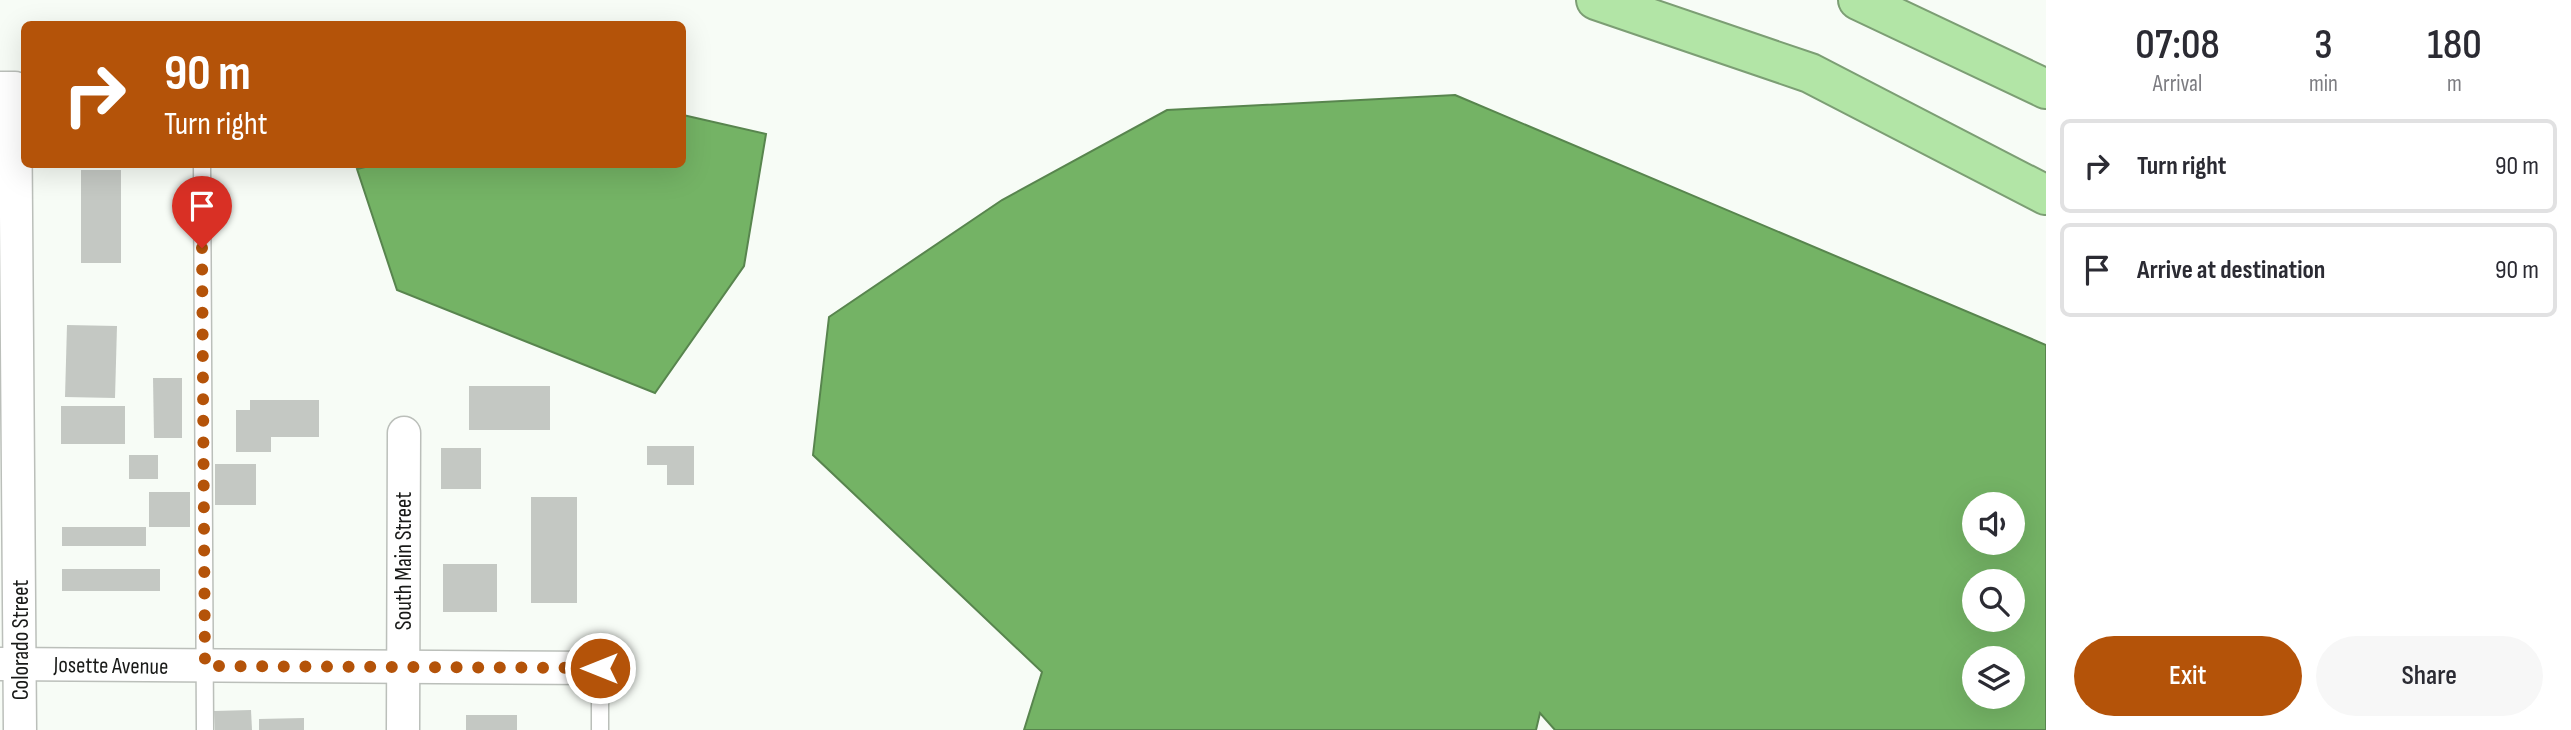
<!DOCTYPE html>
<style>
:root{--surface:#fff;--page:#f7f7f7;--text:#2b2b33;--muted:#7c7c81;--line:#e1e1e2;--accent:#b45309}
body{margin:0;font-family:"Sofia Sans Condensed",sans-serif;background:var(--page);color:var(--text);height:100vh;display:flex;flex-direction:column;font-size:26px;white-space:nowrap}
*{box-sizing:border-box;margin:0}
p{font-size:23px;color:var(--muted)}
.icon{flex:none;width:38px;height:38px;fill:none;stroke:currentColor;stroke-width:2;stroke-linecap:round;stroke-linejoin:round}
.map{position:relative;flex:1;overflow:hidden}
.details{display:flex;flex-direction:column;background:var(--surface);width:525px}
.details>*{flex:none}
.guide{position:absolute;left:21px;top:21px;width:665px;height:147px;border-radius:10px;box-shadow:0 7px 28px #0002;background:#b45309;color:#fff;overflow:hidden}
.tools{position:absolute;left:1962px;top:492px;display:grid;gap:14px}
.tools a{display:grid;place-items:center;width:63px;height:63px;border-radius:50%;background:var(--surface);box-shadow:0 7px 28px #0002;font-size:35px}
.pin{position:absolute;display:grid;place-items:center;width:60px;height:60px;color:#fff;margin:-72px -30px;border-radius:50% 50% 50% 0;rotate:-45deg;box-shadow:0 0 7px #0007}
.pin .icon{rotate:45deg}
.me{position:absolute;width:77px;margin:-38px;rotate:270deg;stroke-linejoin:round;filter:drop-shadow(0 0 5px #0008)}
.turn{display:flex;align-items:center;gap:24px;height:147px;padding:0 28px;font-size:32px}
.turn .icon{width:91px;height:91px;stroke-width:2.5}
.turn b{display:block;font-size:49px;line-height:60px}
.eta{display:flex;justify-content:space-evenly;align-items:center;height:119px;text-align:center}
.eta b{font-size:42px;font-weight:600;line-height:49px}
.cta{display:flex;gap:14px;margin-top:auto;padding:14px 28px}
.cta a{flex:1;height:80px;border-radius:42px;background:var(--accent);color:#fff;font-size:28px;font-weight:600;line-height:80px;text-align:center}
.cta a+a{background:var(--page);color:var(--text)}
ul{padding:0;list-style:none}
li{display:flex;align-items:center;gap:21px;height:94px;margin:0 14px 10px;padding:0 14px;border:4px solid var(--line);border-radius:10px}
li div{flex:1}
li b{display:block;font-size:26px}
li em{font-style:normal}
main{display:flex;flex:1;min-height:0}
.map>svg:first-child{display:block}
.water{fill:#74b365;stroke:#58854e;stroke-width:2;fill-rule:evenodd}
.building{fill:#c4c8c3}
.lines{fill:none;stroke-linecap:round;stroke-linejoin:round}
.service-casing{stroke:#bbbfba;stroke-width:19}
.minor-casing{stroke:#bbbfba;stroke-width:35}
.motorway-casing{stroke:#7c9e74;stroke-width:42}
.service{stroke:#fff;stroke-width:16}
.minor{stroke:#fff;stroke-width:32}
.motorway{stroke:#b2e5a6;stroke-width:38}
.route{stroke:#b45309;stroke-width:12;stroke-dasharray:0 21.6}
.labels{text-anchor:middle;stroke-width:6;stroke-linejoin:round;paint-order:stroke}
.street-label{font-size:23px;fill:#181917;stroke:#fff}
</style>
<main>
<div class="map">
<svg width="2046" height="730" viewBox="0 0 2046 730">
<rect width="100%" height="100%" fill="#f7fcf6"/>
<g class="water">
<path d="M1455 95 2046 345V730H1555L1540 713 1536 730H1024L1042 672 813 455 829 317 1002 200 1167 110ZM1974 504H2012V542H1974ZM1974 581H2012V620H1974ZM1974 658H2012V696H1974Z"/>
<polygon points="683,115 766,134 744,266 655,393 397,290 357,169 378,164 682,164"/>
</g>
<g class="building">
<rect x="81" y="170" width="40" height="93"/>
<polygon points="67,325 117,326 115,398 65,397"/>
<polygon points="153,378 182,378 182,438 154,438"/>
<rect x="469" y="386" width="81" height="44"/>
<polygon points="250,400 319,400 319,437 271,437 271,452 236,452 236,410 250,410"/>
<rect x="61" y="406" width="64" height="38"/>
<polygon points="647,446 694,446 694,485 667,485 667,465 647,465"/>
<rect x="441" y="448" width="40" height="41"/>
<rect x="129" y="455" width="29" height="24"/>
<rect x="215" y="464" width="41" height="41"/>
<rect x="149" y="492" width="41" height="35"/>
<rect x="531" y="497" width="46" height="106"/>
<rect x="62" y="527" width="84" height="19"/>
<rect x="443" y="564" width="54" height="48"/>
<rect x="62" y="569" width="98" height="22"/>
<polygon points="251,710 252,730 215,730 214,711"/>
<rect x="466" y="715" width="51" height="15"/>
<polygon points="304,718 304,730 259,730 259,719"/>
</g>
<g class="lines">
<g class="service-casing">
<g id="service">
<polyline points="202,164 205,730"/>
<polyline points="600,730 600,668"/>
</g>
</g>
<g class="minor-casing">
<g id="minor">
<polyline points="0,88 15,88 20,730"/>
<polyline points="0,664 600,668"/>
<polyline points="403,730 404,433"/>
</g>
</g>
<g class="motorway-casing">
<g id="motorway">
<polyline points="1596,0 1810,73 2046,195"/>
<polyline points="1858,0 2046,89"/>
</g>
</g>
<use href="#service" class="service"/>
<use href="#minor" class="minor"/>
<use href="#motorway" class="motorway"/>
</g>
<g class="lines">
<polyline class="route" points="202,248 205,666 600,668"/>
</g>
<g class="labels">
<g class="street-label">
<text transform="translate(403 561) rotate(-90)" y="8">South Main Street</text>
<text transform="translate(20 640) rotate(-90)" y="8">Colorado Street</text>
<text transform="translate(111 665) rotate(1)" y="8">Josette Avenue</text>
</g>
</g>
</svg>
<div class="tools">
<a><svg class="icon" aria-label="sound" viewBox="0 0 24 24"><path d="M4 9h4l5-4v14l-5-4H4zM17 9q2 3 0 6"/></svg></a>
<a><svg class="icon" aria-label="search" viewBox="0 0 24 24"><circle cx="10" cy="10" r="6"/><path d="M15 15l6 6"/></svg></a>
<a><svg class="icon" aria-label="layers" viewBox="0 0 24 24"><path d="M12 4l9 5-9 5-9-5zM3 14l9 5 9-5"/></svg></a>
</div>
<div class="pin" style="left:202px;top:248px;background:#d93025"><svg class="icon" aria-label="arrive" viewBox="0 0 24 24"><path d="M6 21V4h12l-3 4 3 4H6"/></svg></div>
<svg class="me" style="left:600px;top:668px" viewBox="-20 -20 40 40"><circle r="17" fill="#b45309" stroke="#fff" stroke-width="3"/><path d="M0-11L8 9 0 5-8 9z" fill="#fff"/></svg>
<div class="guide">
<div class="turn"><svg class="icon" aria-label="right" viewBox="0 0 24 24"><path d="M7 20v-9h11M14 6l5 5-5 5"/></svg><div><b>90 m</b>Turn right</div></div>
</div>
</div>
<section class="details">
<div class="eta">
<div><b>07:08</b><p>Arrival</p></div>
<div><b>3</b><p>min</p></div>
<div><b>180</b><p>m</p></div>
</div>
<ul>
<li><svg class="icon" aria-label="right" viewBox="0 0 24 24"><path d="M7 20v-9h11M14 6l5 5-5 5"/></svg><div><b>Turn right</b></div><em>90 m</em></li>
<li><svg class="icon" aria-label="arrive" viewBox="0 0 24 24"><path d="M6 21V4h12l-3 4 3 4H6"/></svg><div><b>Arrive at destination</b></div><em>90 m</em></li>
</ul>
<div class="cta"><a>Exit</a><a>Share</a></div>
</section>
</main>
